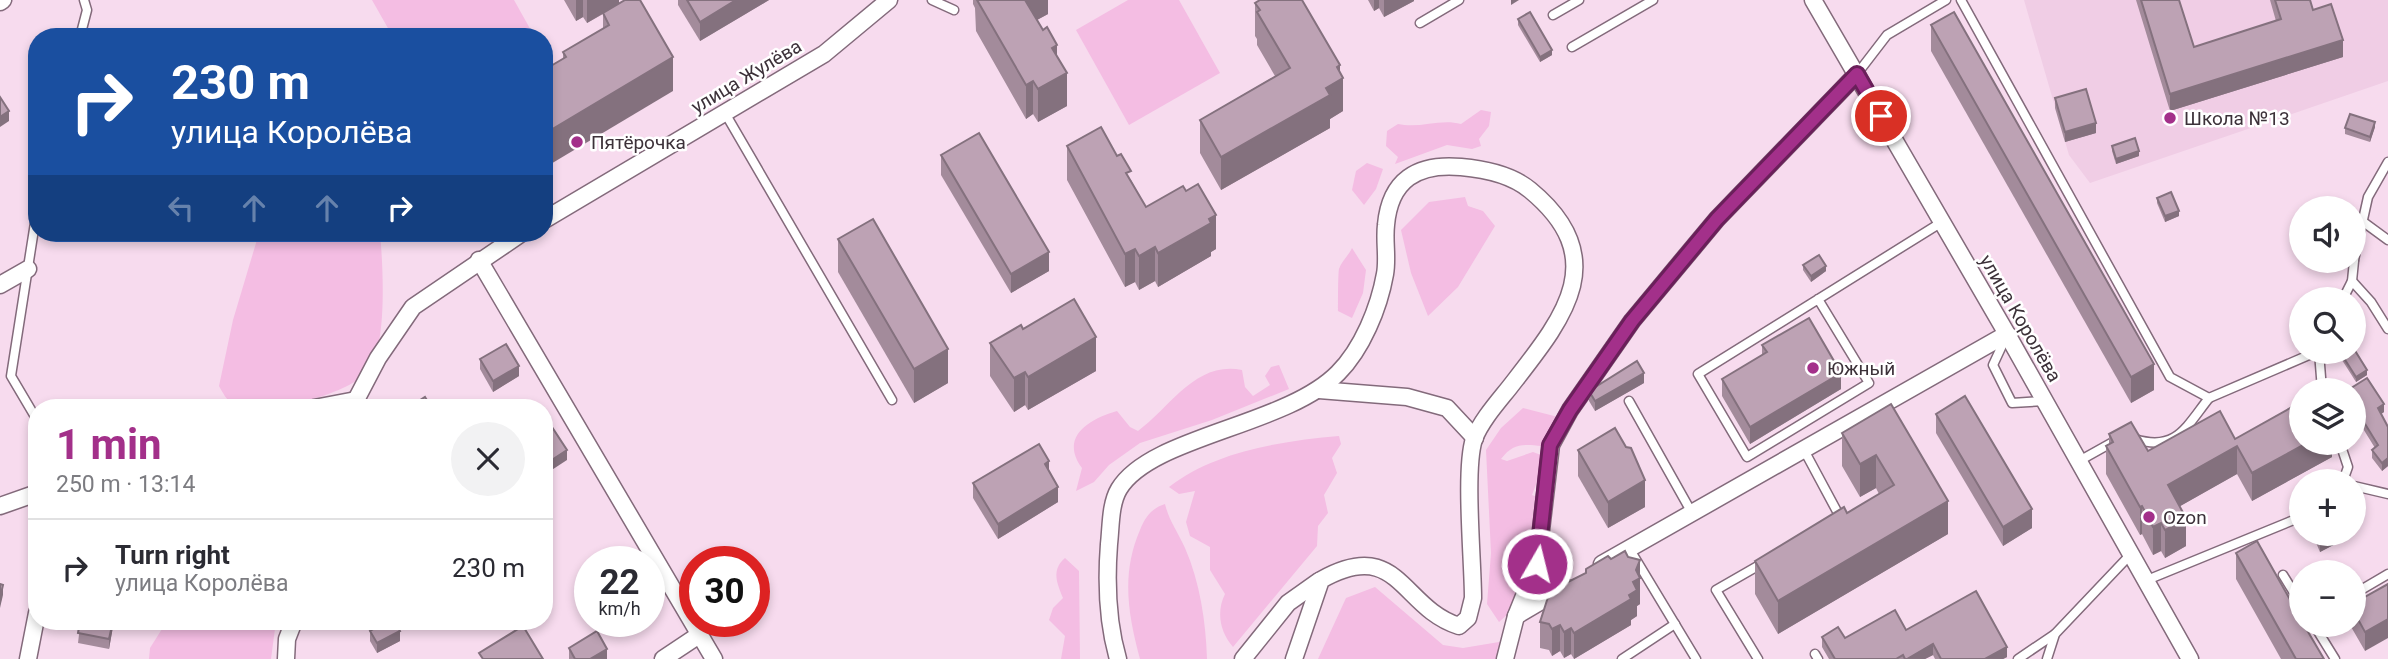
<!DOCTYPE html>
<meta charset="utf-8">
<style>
:root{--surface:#fff;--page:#f2f2f3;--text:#2b2b33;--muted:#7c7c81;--line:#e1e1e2;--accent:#a3308a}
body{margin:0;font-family:Roboto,sans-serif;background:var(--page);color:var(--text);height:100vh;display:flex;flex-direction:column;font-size:26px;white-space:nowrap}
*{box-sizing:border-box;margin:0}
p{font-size:23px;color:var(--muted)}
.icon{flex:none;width:38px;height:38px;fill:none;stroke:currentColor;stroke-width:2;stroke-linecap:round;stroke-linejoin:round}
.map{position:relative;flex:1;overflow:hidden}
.panel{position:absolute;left:28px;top:399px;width:525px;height:231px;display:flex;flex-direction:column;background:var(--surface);border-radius:28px;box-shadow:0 4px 10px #0003}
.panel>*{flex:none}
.banner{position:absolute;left:28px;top:28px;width:525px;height:214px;border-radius:28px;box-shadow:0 4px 10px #0003;background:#1a4fa0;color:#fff;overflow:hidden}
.fabs{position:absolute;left:2289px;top:196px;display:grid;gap:14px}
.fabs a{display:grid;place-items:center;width:77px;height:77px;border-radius:50%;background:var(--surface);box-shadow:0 4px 10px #0003;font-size:35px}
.speed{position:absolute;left:574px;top:546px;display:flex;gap:14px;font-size:35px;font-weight:700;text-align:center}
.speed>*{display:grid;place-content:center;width:91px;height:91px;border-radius:50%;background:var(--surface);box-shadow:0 4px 10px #0003;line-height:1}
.speed small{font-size:18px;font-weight:400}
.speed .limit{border:10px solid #d22;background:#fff;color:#111}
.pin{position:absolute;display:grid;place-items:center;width:60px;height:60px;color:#fff;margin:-30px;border:4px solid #fff;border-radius:50%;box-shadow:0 2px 7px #0007}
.me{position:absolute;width:77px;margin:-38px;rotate:8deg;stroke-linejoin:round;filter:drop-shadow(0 0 5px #0008)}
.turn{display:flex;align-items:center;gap:24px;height:147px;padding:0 28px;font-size:32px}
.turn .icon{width:91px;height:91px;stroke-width:2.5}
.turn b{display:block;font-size:49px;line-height:60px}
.lanes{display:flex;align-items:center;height:66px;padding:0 28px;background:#0003;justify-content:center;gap:35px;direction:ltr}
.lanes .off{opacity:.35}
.round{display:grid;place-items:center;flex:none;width:74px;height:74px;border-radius:37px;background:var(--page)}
.summary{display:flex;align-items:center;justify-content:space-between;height:119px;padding:0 28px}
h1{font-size:42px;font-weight:700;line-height:52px;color:var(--accent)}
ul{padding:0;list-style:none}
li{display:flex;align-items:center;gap:21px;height:98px;padding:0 28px;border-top:2px solid var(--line)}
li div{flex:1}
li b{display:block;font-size:26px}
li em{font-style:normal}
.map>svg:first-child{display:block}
.built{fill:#f0cde5}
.green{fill:#f4bde3}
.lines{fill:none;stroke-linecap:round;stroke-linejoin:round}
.service-casing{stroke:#836a7b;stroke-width:11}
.minor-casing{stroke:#836a7b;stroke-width:19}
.service{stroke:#fff;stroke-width:8}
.minor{stroke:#fff;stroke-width:16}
.wall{fill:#a38b9b}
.shaded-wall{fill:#84717e}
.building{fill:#bda2b4;stroke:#84717e;stroke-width:2}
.route-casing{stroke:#6a1f5a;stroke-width:18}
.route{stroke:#a3308a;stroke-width:12}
.poi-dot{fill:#a3308a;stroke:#fff;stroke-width:2.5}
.labels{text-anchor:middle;stroke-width:5;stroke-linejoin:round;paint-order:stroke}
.street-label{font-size:19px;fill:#3c3139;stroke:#fff}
.poi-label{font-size:19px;fill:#3c3139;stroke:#fff;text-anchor:start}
</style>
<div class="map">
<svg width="2388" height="659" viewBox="0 0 2388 659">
<rect width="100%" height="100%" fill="#f7dbee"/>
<polygon class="built" points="2024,0 2388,0 2388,81 2090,183 2069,155"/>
<g class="green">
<polygon points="372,0 514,0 533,34 528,37 393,37"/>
<polygon points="1128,0 1179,0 1220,73 1129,125 1076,30"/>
<path d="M1481 110 1491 112 1489 126 1479 139 1481 146 1472 149 1447 145 1395 164 1398 157 1386 146 1387 131 1398 124C1420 129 1440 118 1461 124Z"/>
<polygon points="1367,163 1383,169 1376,189 1364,205 1352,190 1356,171"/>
<polygon points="1465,197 1468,206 1483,211 1495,226 1458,287 1428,316 1411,273 1401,230 1429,202"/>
<path d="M259 233H380C383 266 387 338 371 367 357 393 269 414 241 408 229 405 224 395 219 386L233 320Z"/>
<path d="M1352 248 1366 270 1363 293 1352 318 1338 311C1338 307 1338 272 1339 269 1341 262 1349 255 1352 248Z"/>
<path d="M1279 365 1289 389 1212 420 1140 443 1109 465 1094 482 1076 491 1082 468C1059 437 1089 419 1117 411L1130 427 1138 431C1171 407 1195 361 1242 370L1245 387 1253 396 1270 385 1265 376 1271 367Z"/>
<path d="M1523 408 1558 417 1542 446C1523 444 1513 443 1501 459L1507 461 1533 452 1541 455 1543 466 1532 495 1543 499 1544 521 1531 529 1535 546 1523 601 1499 622 1487 604 1491 553 1486 450 1501 428Z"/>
<path d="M1339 436 1341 444 1332 458 1337 473 1324 495 1328 513 1318 526 1317 546 1233 647C1220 632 1216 612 1225 594L1210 570V547L1190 536 1186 522 1195 491 1179 494 1169 487C1215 451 1282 441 1339 436Z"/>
<path d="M1165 504C1169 521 1178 532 1185 548 1200 582 1206 623 1207 659H1140C1128 614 1121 574 1140 530 1145 517 1152 508 1165 504Z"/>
<path d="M1065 558 1079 571 1080 659H1061L1065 636 1049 620 1053 608 1063 598C1057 583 1051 570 1065 558Z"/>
<polygon points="1375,587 1443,645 1463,648 1505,641 1500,659 1318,659 1346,598"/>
<polygon points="167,621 276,621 271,659 149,659 150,648"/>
</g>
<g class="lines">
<g class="service-casing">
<g id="service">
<polyline points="932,0 954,10"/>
<polyline points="1961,0 2170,377 2209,398 2316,352"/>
<polyline points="1553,15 1579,0"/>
<polyline points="1420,23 1459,0"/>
<polyline points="80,37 87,10 84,0"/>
<polyline points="1572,47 1653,0"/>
<polyline points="1857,74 1887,35 1946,0"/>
<polyline points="725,113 892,400"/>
<polyline points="37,210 11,376 37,420"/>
<polyline points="2362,221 2388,240"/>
<polyline points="2354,260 2368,197 2388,162"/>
<polyline points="2352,281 2371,302 2388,329"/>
<polyline points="1818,299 1869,383 1747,457 1698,374 1942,222"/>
<polyline points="2343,299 2352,281 2354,261"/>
<polyline points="2006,337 1993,365 2012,403 2044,401"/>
<polyline points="2319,352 2322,390"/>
<polyline points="1629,401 1692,513"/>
<path d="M2135 439C2176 452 2186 427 2209 398"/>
<polyline points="2340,443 2348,467 2343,481"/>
<polyline points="1804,450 1840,517"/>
<polyline points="2079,461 2113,442"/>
<polyline points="2354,486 2388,494"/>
<polyline points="1629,548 1696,659"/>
<polyline points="2283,575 2301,604"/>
<polyline points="2147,580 2301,517"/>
<polyline points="2354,594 2388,574"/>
<polyline points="2314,625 2335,659"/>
<polyline points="1815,654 1818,659"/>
<polyline points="1622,659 1675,624"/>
<polyline points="1758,659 1716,590 1763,563"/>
<polyline points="2018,659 2055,634"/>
<polyline points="2047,659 2055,634 2130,555"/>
</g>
</g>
<g class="minor-casing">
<g id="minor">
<polyline points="1813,0 2007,334 2190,659"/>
<polyline points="0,2 3,0"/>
<polyline points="544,220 824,54 889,0"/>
<polyline points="479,260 714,659"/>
<polyline points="0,285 28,269"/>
<polyline points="1319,390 1407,397 1447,408 1475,438"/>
<polyline points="314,408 356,400"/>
<polyline points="355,408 356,400 378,358 413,307 522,233"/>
<polyline points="0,506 37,493"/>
<polyline points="1602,564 2007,334"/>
<polyline points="1516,616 1565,587"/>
<polyline points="28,659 37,613"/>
<polyline points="286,659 287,639 294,621"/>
<polyline points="663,659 699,635"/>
<path d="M1118 659C1107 621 1106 583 1109 544 1111 527 1110 504 1119 489 1151 436 1286 426 1338 373 1362 349 1379 308 1385 274 1388 258 1384 241 1386 225 1390 180 1417 163 1461 167 1484 169 1512 175 1530 190 1615 260 1561 321 1509 388 1497 403 1481 421 1474 439 1464 470 1473 561 1473 598L1468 618 1459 626C1401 608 1399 536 1321 580L1294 659"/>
<polyline points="1243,659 1288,603 1319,581"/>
<polyline points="1505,659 1516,616 1537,564 1551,445 1570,410 1632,321 1717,219 1857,74"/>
</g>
</g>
<use href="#service" class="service"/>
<use href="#minor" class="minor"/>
</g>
<g class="wall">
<polygon points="564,0 619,0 619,3 673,91 563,59 563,52 603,29 603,14 587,23 583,17 576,21"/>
<polygon points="678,0 769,0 700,41 678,5"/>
<polygon points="973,0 1048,0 1048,14 1037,20 1057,56 1067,106 1038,122 1033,114 1026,119 976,31 975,8 973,4"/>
<polygon points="1368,0 1414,0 1414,1 1384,17 1379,8 1374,11"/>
<polygon points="2136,0 2179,0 2194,47 2276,21 2270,0 2310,0 2313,10 2343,57 2170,111"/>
<polygon points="1255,3 1340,73 1343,111 1330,119 1330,128 1221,190 1200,153 1200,120 1275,76 1257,45 1257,39 1255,36"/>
<polygon points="1518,19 1552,55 1540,62 1518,25"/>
<polygon points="1931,25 2154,390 2131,403 1931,51"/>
<polygon points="2055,98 2096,133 2065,142 2055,108"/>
<polygon points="2375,127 2370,142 2345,134 2345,128"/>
<polygon points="1067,146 1131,180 1146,207 1216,249 1211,252 1211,256 1158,287 1155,281 1139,290 1135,282 1125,287 1067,180"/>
<polygon points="2112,146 2139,156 2116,164 2112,151"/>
<polygon points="941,155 1049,271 1011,293 941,175"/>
<polygon points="2157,198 2179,216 2165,222 2157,203"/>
<polygon points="838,239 948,383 914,403 838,272"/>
<polygon points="1803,265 1826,271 1811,282 1803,270"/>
<polygon points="1023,329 1096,371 1028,410 1025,405 1014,412 990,376 990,343"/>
<polygon points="1762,345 1841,389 1750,444 1722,396 1722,379 1762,355"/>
<polygon points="2342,355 2367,375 2356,382 2342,360"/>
<polygon points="480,359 519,376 493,392 480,369"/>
<polygon points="1644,383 1595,411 1589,401 1589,391"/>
<polygon points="2354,390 2384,412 2381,414 2388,427 2388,466 2382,471 2372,458 2372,450 2375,448 2354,414"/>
<polygon points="1891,404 1948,534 1778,634 1755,594 1755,561 1847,513 1879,494 1876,488 1860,497 1842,466 1842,433"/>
<polygon points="1936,414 2032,528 2003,546 1936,433"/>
<polygon points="2109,434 2148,451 2235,439 2332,443 2332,457 2252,501 2237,474 2180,506 2186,546 2165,558 2161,551 2153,555 2142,534 2140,535 2106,474 2106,446 2109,444"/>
<polygon points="1578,450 1645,507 1608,528 1578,476"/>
<polygon points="973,483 1058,502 998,539 973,498"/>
<polygon points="2314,534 2343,534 2343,540 2320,552 2314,538"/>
<polygon points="2236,553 2324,659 2281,659 2236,579"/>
<polygon points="1628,557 1640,560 1640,604 1637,606 1637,616 1631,620 1631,625 1574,659 1571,654 1564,658 1560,651 1552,656 1549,650 1540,648 1540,622 1586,573 1611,559"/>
<polygon points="2388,584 2365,651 2350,625 2354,625 2354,603"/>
<polygon points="67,621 114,621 109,649 78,643 80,626 67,624"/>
<polygon points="1906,630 2007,657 2003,659 1935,659 1933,655 1925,659 1829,659 1822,647 1822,637 1845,638"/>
<polygon points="370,631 400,641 377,653 370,641"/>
<polygon points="569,648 607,659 569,659"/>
</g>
<g class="shaded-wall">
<polygon points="576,0 583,0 583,17 576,21"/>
<polygon points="587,0 619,0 619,4 587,23"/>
<polygon points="736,0 769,0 700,41 700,22"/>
<polygon points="1022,0 1048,0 1048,14 1022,28"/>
<polygon points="1374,0 1379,0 1379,8 1374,11"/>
<polygon points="1384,0 1414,0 1414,1 1384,17"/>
<polygon points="1511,0 1519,0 1511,5"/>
<polygon points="2343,40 2343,57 2170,111 2170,94"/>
<polygon points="1057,45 1057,78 1052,48"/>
<polygon points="1552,50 1552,55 1540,62 1540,57"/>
<polygon points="673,57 673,91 544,168 544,134"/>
<polygon points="1340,65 1340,79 1343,78 1343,111 1330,119 1330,128 1221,190 1221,157 1326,88 1337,67"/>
<polygon points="1067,73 1067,106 1038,122 1038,89"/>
<polygon points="1033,81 1033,114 1026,119 1026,85"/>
<polygon points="9,111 9,121 0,127 0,117"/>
<polygon points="2375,122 2375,127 2370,142 2370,137"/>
<polygon points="2096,123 2096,133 2065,142 2065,132"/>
<polygon points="2139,151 2139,156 2116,164 2116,159"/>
<polygon points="2179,211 2179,216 2165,222 2165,216"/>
<polygon points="1216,215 1216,249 1211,252 1211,256 1158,287 1158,253"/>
<polygon points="1155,247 1155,281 1139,290 1139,256"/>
<polygon points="1135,249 1135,282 1125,287 1125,254"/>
<polygon points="1049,252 1049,271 1011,293 1011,274"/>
<polygon points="1826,266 1826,271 1811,282 1811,276"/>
<polygon points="1096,337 1096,371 1028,410 1028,377"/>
<polygon points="948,349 948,383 914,403 914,369"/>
<polygon points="2154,364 2154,390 2131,403 2131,377"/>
<polygon points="519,366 519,376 493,392 493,381"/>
<polygon points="2367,370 2367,375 2356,382 2356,377"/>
<polygon points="1025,372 1025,405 1014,412 1014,378"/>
<polygon points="1644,373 1644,383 1595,411 1595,401"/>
<polygon points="1841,373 1841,389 1750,444 1750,427"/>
<polygon points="2384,404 2384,412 2378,416 2378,408"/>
<polygon points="2307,443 2332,443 2332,457 2252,501 2252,473"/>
<polygon points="2237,446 2237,474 2168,513 2168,485"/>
<polygon points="567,450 567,460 544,475 544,465"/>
<polygon points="1876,455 1876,488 1860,497 1860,464"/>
<polygon points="2388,458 2388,466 2382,471 2382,463"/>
<polygon points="1049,461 1049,476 1045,464"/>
<polygon points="1645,480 1645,507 1608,528 1608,502"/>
<polygon points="1058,487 1058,502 998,539 998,524"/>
<polygon points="1948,501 1948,534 1778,634 1778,601"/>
<polygon points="2142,506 2142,534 2140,535 2140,507"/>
<polygon points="2032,509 2032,528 2003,546 2003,527"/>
<polygon points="2186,518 2186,546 2165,558 2165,530"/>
<polygon points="2161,523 2161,551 2153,555 2153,527"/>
<polygon points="2336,534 2343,534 2343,540 2320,552 2320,542"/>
<polygon points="1640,560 1640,604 1637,606 1637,616 1631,620 1631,625 1574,659 1574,633 1629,595 1636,570"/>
<polygon points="3,585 3,595 0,608 0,598"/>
<polygon points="2388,619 2388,638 2365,651 2365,632"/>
<polygon points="113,621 114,621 109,649 109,639"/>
<polygon points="1560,625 1560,651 1552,656 1552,629"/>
<polygon points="1571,628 1571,654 1564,658 1564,632"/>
<polygon points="400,631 400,641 377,653 377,643"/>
<polygon points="1933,644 1933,655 1925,659 1907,659"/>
<polygon points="2007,647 2007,657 2003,659 1985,659"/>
<polygon points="607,649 607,659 590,659"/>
</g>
<g class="building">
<polygon points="625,0 640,0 673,57 544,134 544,70 566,57 563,52 609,25 603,13"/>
<polygon points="687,0 736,0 700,22"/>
<polygon points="977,0 1025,0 1043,30 1047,27 1057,45 1052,48 1067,73 1038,89 1033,81 1026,85"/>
<polygon points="1260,0 1302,0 1340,65 1337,67 1343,78 1326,88 1330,95 1221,157 1200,120 1290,68 1257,12 1260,10 1255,3"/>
<polygon points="2141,0 2179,0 2194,47 2281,19 2275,0 2310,0 2313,10 2331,4 2343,40 2170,94"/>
<polygon points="1530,12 1552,50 1540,57 1518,19"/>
<polygon points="1954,12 2154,364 2131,377 1931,25"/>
<polygon points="2086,89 2096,123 2065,132 2055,98"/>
<polygon points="0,97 9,111 0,117"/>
<polygon points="2350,114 2375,122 2370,137 2345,128"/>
<polygon points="1101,127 1117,156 1121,154 1131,171 1126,173 1146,207 1183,186 1186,191 1198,184 1216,215 1209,219 1211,223 1158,253 1155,247 1139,256 1135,249 1125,254 1067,146"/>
<polygon points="979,133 1049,252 1011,274 941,155"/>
<polygon points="2135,138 2139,151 2116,159 2112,146"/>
<polygon points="2171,192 2179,211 2165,216 2157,198"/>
<polygon points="873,219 948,349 914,369 838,239"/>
<polygon points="1819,255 1826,266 1811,276 1803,265"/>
<polygon points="1074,299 1096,337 1028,377 1025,372 1014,378 990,343 1021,325 1023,329"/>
<polygon points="1809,318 1841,373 1750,427 1722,379 1767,352 1762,345"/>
<polygon points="506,344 519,366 493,381 480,359"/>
<polygon points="2354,349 2367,370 2356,377 2342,355 2347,352 2354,352"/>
<polygon points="1637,361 1644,373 1595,401 1589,391"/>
<polygon points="2367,378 2384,404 2378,408 2388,427 2388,458 2382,463 2372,450 2378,445 2354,406 2354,390 2348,390"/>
<polygon points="1965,396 2032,509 2003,527 1936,414"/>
<polygon points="425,397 432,408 408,408"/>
<polygon points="2301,402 2301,443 2307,443 2252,473 2237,446 2168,485 2186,518 2165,530 2161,523 2153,527 2142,506 2140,507 2106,446 2113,442 2109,434 2131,422 2148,451 2220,411 2235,439"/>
<polygon points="1891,404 1948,501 1778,601 1755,561 1844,507 1847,513 1894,485 1876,455 1860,464 1842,433"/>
<polygon points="550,424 567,450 544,465 544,427"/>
<polygon points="1615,428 1626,447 1631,448 1645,480 1608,502 1578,450"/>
<polygon points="1039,444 1049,461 1045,464 1058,487 998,524 973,483"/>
<polygon points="2316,534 2336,534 2320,542"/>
<polygon points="2257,541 2301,619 2301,625 2304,625 2324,659 2296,659 2236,553"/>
<polygon points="1625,551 1628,557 1640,560 1636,570 1640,578 1633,582 1637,590 1629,595 1631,599 1574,633 1571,628 1564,632 1560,625 1552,629 1549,624 1540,622 1550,591 1586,573 1586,569 1608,556 1611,559"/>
<polygon points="0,584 3,585 0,598"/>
<polygon points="2388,584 2388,619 2365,632 2354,612 2354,603"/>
<polygon points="1976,591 2007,647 1985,659 1941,659 1933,644 1907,659 1905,659 1903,655 1896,659 1835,659 1822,637 1838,627 1845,638 1895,610 1906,630"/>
<polygon points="80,621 113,621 109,639 78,633"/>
<polygon points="388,621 394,621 400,631 377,643 370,631"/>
<polygon points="523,626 543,659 483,659 479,653"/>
<polygon points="597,631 607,649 590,659 575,659 569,648"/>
</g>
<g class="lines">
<g class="route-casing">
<polyline id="route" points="1537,564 1550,445 1570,410 1632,321 1717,219 1857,74 1881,116"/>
</g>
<use href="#route" class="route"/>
</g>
<g class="poi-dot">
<circle cx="2170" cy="118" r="7"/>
<circle cx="577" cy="142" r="7"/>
<circle cx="1813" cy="368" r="7"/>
<circle cx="2149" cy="517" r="7"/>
</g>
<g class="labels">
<g class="street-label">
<text transform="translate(746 76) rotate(-31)" y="7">улица Жулёва</text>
<text transform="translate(2021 318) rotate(60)" y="7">улица Королёва</text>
</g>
<g class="poi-label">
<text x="2184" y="125">Школа №13</text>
<text x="591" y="149">Пятёрочка</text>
<text x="1827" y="375">Южный</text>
<text x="2163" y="524">Ozon</text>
</g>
</g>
</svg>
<div class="fabs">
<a><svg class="icon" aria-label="sound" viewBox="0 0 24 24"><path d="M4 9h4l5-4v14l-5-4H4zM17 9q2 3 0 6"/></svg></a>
<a><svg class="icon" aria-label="search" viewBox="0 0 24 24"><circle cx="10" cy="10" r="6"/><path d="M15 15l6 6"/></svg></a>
<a><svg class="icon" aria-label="layers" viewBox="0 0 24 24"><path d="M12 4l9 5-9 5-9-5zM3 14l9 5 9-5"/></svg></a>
<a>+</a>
<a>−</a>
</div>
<div class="speed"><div>22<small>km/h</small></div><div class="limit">30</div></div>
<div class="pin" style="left:1881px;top:116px;background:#d93025"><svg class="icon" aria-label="arrive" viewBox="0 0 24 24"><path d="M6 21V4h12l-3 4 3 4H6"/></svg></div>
<svg class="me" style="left:1537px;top:564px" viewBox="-20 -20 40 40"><circle r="17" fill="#a3308a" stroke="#fff" stroke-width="3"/><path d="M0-11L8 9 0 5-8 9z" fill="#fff"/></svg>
<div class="banner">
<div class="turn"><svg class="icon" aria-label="right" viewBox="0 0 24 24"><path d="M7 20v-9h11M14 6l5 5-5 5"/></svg><div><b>230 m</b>улица Королёва</div></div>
<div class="lanes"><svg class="icon off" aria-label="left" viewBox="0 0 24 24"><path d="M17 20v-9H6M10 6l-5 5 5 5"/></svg><svg class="icon off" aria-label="ahead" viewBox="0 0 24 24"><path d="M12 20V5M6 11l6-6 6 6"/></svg><svg class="icon off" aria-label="ahead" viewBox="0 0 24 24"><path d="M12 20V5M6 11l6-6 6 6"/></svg><svg class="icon" aria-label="right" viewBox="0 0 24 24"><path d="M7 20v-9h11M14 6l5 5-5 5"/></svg></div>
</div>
<section class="panel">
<div class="summary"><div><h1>1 min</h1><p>250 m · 13:14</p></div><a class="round"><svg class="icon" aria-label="close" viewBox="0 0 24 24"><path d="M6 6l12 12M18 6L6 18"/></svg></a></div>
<ul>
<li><svg class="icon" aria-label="right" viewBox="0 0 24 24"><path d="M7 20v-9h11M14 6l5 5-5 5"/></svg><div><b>Turn right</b><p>улица Королёва</p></div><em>230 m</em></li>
</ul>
</section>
</div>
